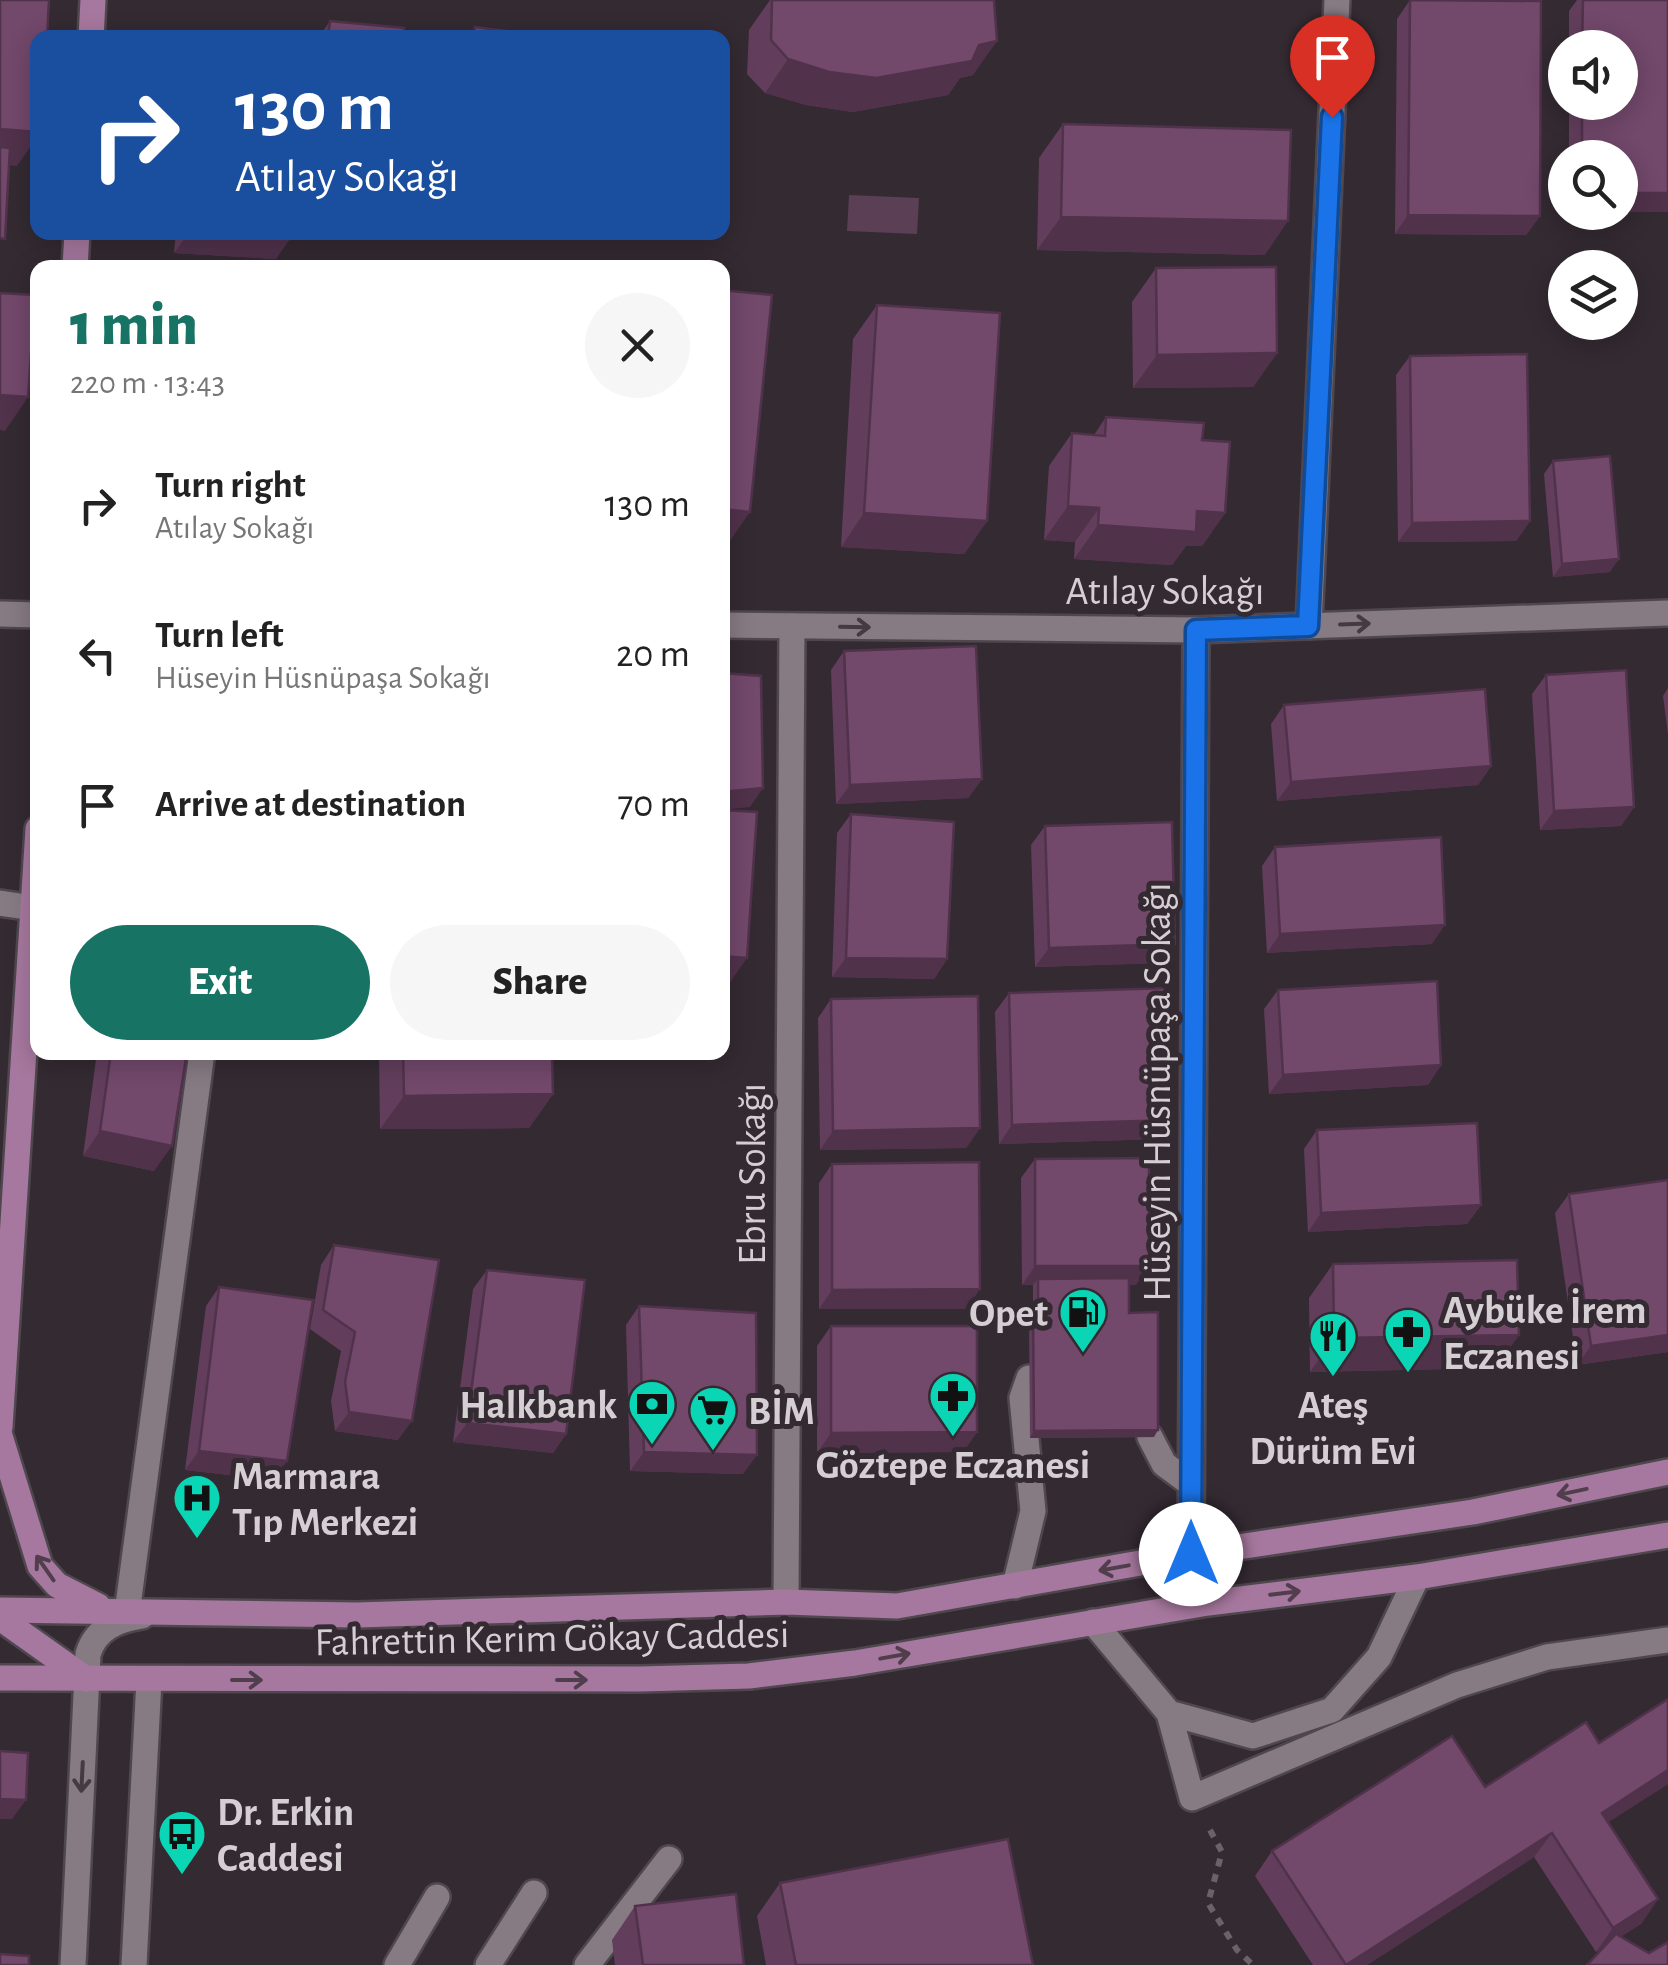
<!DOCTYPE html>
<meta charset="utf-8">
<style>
:root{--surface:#fff;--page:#f6f6f6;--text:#222;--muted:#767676;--accent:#177364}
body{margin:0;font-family:"Alegreya Sans",sans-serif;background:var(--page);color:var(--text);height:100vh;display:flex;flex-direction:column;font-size:38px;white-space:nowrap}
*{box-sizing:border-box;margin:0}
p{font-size:32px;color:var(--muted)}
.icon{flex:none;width:55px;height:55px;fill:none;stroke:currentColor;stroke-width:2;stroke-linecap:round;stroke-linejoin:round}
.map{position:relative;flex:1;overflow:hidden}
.drawer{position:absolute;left:30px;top:260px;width:700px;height:800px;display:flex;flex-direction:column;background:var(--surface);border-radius:20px;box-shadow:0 5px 25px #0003}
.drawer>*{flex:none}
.banner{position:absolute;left:30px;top:30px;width:700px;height:210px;border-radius:20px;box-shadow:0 5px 25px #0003;background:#1a4fa0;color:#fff;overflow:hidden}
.controls{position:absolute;left:1548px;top:30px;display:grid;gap:20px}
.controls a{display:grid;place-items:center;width:90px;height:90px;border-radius:50%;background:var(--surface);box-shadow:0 5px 25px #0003;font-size:50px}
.pin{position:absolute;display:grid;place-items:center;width:85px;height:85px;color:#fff;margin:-102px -42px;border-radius:50% 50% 50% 0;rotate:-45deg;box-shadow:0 0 10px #0007}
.pin .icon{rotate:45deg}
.me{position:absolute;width:110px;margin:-55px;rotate:0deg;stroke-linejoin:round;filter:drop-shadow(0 0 8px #0008)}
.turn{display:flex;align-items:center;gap:35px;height:210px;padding:0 40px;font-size:45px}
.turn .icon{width:130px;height:130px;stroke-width:2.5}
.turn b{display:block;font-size:70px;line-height:85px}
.round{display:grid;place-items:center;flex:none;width:105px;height:105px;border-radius:52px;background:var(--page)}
.headline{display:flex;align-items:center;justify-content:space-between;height:170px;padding:0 40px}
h1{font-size:60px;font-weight:800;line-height:75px;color:var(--accent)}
.primary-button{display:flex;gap:20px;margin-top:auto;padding:20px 40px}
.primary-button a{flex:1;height:115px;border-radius:60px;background:var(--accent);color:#fff;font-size:40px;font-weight:800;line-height:115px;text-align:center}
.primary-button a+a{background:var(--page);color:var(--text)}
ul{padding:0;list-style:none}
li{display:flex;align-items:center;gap:30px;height:150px;padding:0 40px}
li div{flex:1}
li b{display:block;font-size:38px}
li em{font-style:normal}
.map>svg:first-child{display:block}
.green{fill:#5a3f55}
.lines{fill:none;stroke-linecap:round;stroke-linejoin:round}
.minor-casing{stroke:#4f474e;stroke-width:30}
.major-casing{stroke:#4f474e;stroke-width:30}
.path{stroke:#6b6269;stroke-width:6;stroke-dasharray:8 8;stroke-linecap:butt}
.minor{stroke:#867a83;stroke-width:25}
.major{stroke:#a7789f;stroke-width:25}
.wall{fill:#623e5c}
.shaded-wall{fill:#50324b}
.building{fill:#72486b;stroke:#50324b;stroke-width:2.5}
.oneway{stroke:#443a42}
.oneway2{stroke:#513e4d}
.route-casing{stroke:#114b97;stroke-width:25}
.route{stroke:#1a73e8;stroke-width:18}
.labels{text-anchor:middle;stroke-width:10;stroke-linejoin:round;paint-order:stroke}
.street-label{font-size:40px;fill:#d5cfd4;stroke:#342a32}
.poi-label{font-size:40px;font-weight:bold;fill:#d5cfd4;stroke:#342a32;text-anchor:start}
</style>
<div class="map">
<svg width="1668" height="1965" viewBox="0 0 1668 1965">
<rect width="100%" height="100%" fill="#342a32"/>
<polygon class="green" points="849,195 919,198 917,234 847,231"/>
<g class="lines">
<g class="minor-casing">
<g id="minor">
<polyline points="0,614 38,615"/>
<polyline points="722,625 1196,630 1668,613"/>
<polyline points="1309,626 1337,0"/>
<polyline points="0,903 33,908"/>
<polyline points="1150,1437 1164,1464 1191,1484"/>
<polyline points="1191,1554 1196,630"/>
<polyline points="1015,1586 1033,1511 1022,1398 1029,1378"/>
<polyline points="786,1602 792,626"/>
<polyline points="127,1613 202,1052"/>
<polyline points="1093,1622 1169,1713 1253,1736 1332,1710 1379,1657 1417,1577"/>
<polyline points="1169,1713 1192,1798 1457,1685 1547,1657 1668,1640"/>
<path d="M73 1965 88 1654C96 1628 117 1620 142 1616"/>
<polyline points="134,1965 149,1680"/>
<polyline points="397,1965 437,1897"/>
<polyline points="488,1965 534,1893"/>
<polyline points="587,1965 669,1859"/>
</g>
</g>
<g class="major-casing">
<g id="major">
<polyline points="91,38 93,0"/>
<polyline points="75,268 77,232"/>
<polyline points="0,1427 38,829"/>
<polyline points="0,1436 40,1566 57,1585 98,1606"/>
<polyline points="0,1610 357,1615 786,1602 897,1606 1191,1554 1473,1512 1668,1472"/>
<polyline points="0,1618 86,1679"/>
<polyline points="0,1678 641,1679 749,1676 855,1663 1208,1603 1417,1577 1668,1535"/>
</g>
</g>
<polyline class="path" points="1210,1830 1222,1852 1208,1903 1237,1950 1253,1965"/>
<use href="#minor" class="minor"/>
<use href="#major" class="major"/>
</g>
<g class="wall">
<polygon points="770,0 994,0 973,75 960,78 948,95 853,112 806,105 765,93 747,74 749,30"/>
<polygon points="1410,0 1540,216 1526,235 1395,234 1397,19"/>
<polygon points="1577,0 1668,0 1620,158 1569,158 1569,102 1620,102 1620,48 1569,48 1569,11"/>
<polygon points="330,21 403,38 320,38 321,34"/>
<polygon points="1063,124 1265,255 1037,250 1039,158"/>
<polygon points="176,232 290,232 276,259 174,253"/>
<polygon points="1156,268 1277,353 1253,387 1133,388 1132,302"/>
<polygon points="877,305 987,521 964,554 841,547 853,339"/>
<polygon points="1410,356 1530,521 1516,541 1398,542 1396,375"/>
<polygon points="1106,417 1202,440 1225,513 1202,546 1186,546 1172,565 1074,559 1075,542 1044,540 1049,466 1072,433 1094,435"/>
<polygon points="1553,461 1610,572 1553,577 1544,474"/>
<polygon points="844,651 982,779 968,798 836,804 831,670"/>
<polygon points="1546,675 1634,807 1621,826 1540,830 1532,694"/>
<polygon points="1668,688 1668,734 1663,696"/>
<polygon points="1284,705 1491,766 1478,785 1277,801 1271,724"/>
<polygon points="851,814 947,959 934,979 832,977 837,833"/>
<polygon points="1045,826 1162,963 1035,967 1031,845"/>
<polygon points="1275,847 1432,944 1267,953 1262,866"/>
<polygon points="1278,990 1441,1065 1428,1085 1269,1094 1264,1009"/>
<polygon points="1009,993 1172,1120 1159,1139 999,1144 995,1012"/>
<polygon points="831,999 980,1128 966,1148 820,1150 818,1018"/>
<polygon points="97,1052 187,1052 154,1171 83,1156"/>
<polygon points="379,1052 552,1052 553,1094 529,1128 380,1129"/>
<polygon points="1317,1130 1481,1205 1467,1224 1308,1232 1304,1149"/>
<polygon points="1035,1159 1136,1285 1129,1285 1129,1313 1154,1437 1030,1438 1029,1320 1033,1313 1033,1285 1022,1285 1021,1178"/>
<polygon points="832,1164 966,1309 819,1309 819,1183"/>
<polygon points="1569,1194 1668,1352 1577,1365 1555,1213"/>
<polygon points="334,1245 398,1440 335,1431 331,1401 341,1351 310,1329 321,1265"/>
<polygon points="1333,1264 1519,1335 1495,1368 1310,1372 1309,1298"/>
<polygon points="487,1270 566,1434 553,1453 453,1442 473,1289"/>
<polygon points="219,1287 287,1461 274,1480 185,1470 206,1306"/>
<polygon points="639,1306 743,1474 630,1471 626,1325"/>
<polygon points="831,1326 977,1432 963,1452 817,1453 817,1346"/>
<polygon points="1668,1699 1668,1784 1608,1822 1658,1899 1641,1924 1620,1937 1668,1965 1604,1947 1596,1952 1534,1857 1367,1965 1313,1965 1255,1876 1272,1851 1485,1787 1599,1743"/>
<polygon points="780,1883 1033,1965 766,1965 757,1916"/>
<polygon points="635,1906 744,1965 615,1965 612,1940"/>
</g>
<g class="shaded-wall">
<polygon points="997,41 973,75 960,78 948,95 853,112 806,105 765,93 788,59 979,45"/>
<polygon points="0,129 38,132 38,136 17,166 0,164"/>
<rect x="1620" y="193" width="48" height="19"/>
<polygon points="1408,215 1540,216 1526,235 1395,234"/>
<polygon points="1061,217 1288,221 1265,255 1037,250"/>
<polygon points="188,234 290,239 276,259 174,253"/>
<polygon points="1277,353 1253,387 1133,388 1157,355"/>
<polygon points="0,395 28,397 5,431 0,430"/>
<polygon points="1068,506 1099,508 1075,542 1044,540"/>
<polygon points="722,509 750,512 727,545 722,545"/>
<polygon points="1197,511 1225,513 1202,546 1186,546 1172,565 1074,559 1098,525"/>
<polygon points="864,513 987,521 964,554 841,547"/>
<polygon points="1530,521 1516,541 1398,542 1412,523"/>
<polygon points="1619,559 1610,572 1553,577 1562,564"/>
<polygon points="1491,766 1478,785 1277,801 1291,782"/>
<polygon points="982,779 968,798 836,804 850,785"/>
<polygon points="763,788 750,807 722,810 722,792"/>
<polygon points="1634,807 1621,826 1540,830 1554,811"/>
<polygon points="1445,925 1432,944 1267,953 1280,934"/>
<polygon points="1175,944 1162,963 1035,967 1049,948"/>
<polygon points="722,956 747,958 724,991 722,991"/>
<polygon points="846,958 947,959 934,979 832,977"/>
<polygon points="1441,1065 1428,1085 1269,1094 1283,1075"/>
<polygon points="553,1094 529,1128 380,1129 404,1096"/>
<polygon points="1172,1120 1159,1139 999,1144 1012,1125"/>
<polygon points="980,1128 966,1148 820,1150 833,1131"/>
<polygon points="100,1131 172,1146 154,1171 83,1156"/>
<polygon points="1481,1205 1467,1224 1308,1232 1321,1213"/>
<polygon points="1035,1266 1149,1266 1136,1285 1038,1285 1038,1279 1033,1285 1022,1285"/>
<polygon points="980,1289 966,1309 819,1309 832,1290"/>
<polygon points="1519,1335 1495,1368 1310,1372 1334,1338"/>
<polygon points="1668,1335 1668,1352 1577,1365 1591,1346"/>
<polygon points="349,1412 412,1421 398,1440 335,1431"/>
<polygon points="467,1423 566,1434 553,1453 453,1442"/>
<polygon points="1158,1430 1154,1437 1030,1438 1034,1431"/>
<polygon points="977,1432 963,1452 817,1453 831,1433"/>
<polygon points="199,1451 287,1461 274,1480 185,1470"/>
<polygon points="644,1452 757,1455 743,1474 630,1471"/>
<polygon points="1668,1770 1668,1784 1585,1837 1602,1813"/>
<polygon points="0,1799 26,1800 12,1819 0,1819"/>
<polygon points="1552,1833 1534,1857 1367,1965 1346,1965"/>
<polygon points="1658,1899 1641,1924 1596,1952 1613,1928"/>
</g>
<g class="building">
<polygon points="0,0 49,0 47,38 38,38 38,132 0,129"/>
<polygon points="772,0 994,0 997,41 979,45 972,61 876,78 829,72 788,59 771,40"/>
<polygon points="1410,0 1541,1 1540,216 1408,215"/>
<polygon points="1583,0 1668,0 1668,193 1620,193 1620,158 1582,158 1582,102 1620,102 1620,48 1582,48"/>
<polygon points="330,21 404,28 403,38 328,38"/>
<polygon points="475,27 561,38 474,38"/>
<polygon points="1063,124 1291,130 1288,221 1061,217"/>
<polygon points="0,147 10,148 5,239 0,238"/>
<polygon points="188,232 290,232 290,239 188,234"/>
<polygon points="1276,267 1277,353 1157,355 1156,268"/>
<polygon points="722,290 772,295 750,512 722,509"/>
<polygon points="0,293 35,295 28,397 0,395"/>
<polygon points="877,305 1000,313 987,521 864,513"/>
<polygon points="1527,354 1530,521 1412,523 1410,356"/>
<polygon points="1106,417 1204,423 1202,440 1230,442 1225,513 1197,511 1196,532 1098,525 1099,508 1068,506 1072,433 1105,436"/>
<polygon points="1610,456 1619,559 1562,564 1553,461"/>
<polygon points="976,646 982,779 850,785 844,651"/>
<polygon points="1626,670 1634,807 1554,811 1546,675"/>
<polygon points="722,673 761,676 763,788 722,792"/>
<polygon points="1485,689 1491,766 1291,782 1284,705"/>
<polygon points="722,810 757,812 747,958 722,956"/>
<polygon points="851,814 954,822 947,959 846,958"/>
<polygon points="1172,822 1175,944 1049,948 1045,826"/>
<polygon points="1441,837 1445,925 1280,934 1275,847"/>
<polygon points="1437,981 1441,1065 1283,1075 1278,990"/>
<polygon points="1168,988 1172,1120 1012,1125 1009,993"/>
<polygon points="978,996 980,1128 833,1131 831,999"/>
<polygon points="111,1052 187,1052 172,1146 100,1131"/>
<polygon points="403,1052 552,1052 553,1094 404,1096"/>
<polygon points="1477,1123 1481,1205 1321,1213 1317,1130"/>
<polygon points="1149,1158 1149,1266 1035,1266 1035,1159"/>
<polygon points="979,1162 980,1289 832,1290 832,1164"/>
<polygon points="1668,1180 1668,1335 1591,1346 1569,1194"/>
<polygon points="334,1245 439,1260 412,1421 349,1412 345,1382 355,1332 323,1310"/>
<polygon points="1517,1260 1519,1335 1334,1338 1333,1264"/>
<polygon points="487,1270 585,1280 566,1434 467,1423"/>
<polygon points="1129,1278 1129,1313 1158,1312 1158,1430 1034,1431 1033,1313 1038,1313 1038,1279"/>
<polygon points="219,1287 313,1300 287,1461 199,1451"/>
<polygon points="639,1306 756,1313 757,1455 644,1452"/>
<polygon points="831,1326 977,1326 977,1432 831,1433"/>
<polygon points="1668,1699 1668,1770 1602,1813 1658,1899 1613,1928 1552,1833 1346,1965 1272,1851 1452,1736 1485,1787 1586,1722 1599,1743"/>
<polygon points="0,1751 28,1753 26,1800 0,1799"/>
<polygon points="1008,1839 1033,1965 796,1965 780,1883"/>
<polygon points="736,1894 744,1965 643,1965 635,1906"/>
<polygon points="1616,1934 1649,1953 1668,1942 1668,1965 1587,1965"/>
<polygon points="0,1954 29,1956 29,1965 0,1965"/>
</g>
<defs><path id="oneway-shaft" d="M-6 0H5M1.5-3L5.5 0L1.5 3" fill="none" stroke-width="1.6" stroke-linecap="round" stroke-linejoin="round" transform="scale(2.5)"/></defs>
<g class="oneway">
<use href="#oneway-shaft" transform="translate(1355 624) rotate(-2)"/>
<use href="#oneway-shaft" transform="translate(855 627) rotate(1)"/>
<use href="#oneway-shaft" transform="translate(82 1777) rotate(93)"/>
</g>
<g class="oneway2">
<use href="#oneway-shaft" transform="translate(1572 1492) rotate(168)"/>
<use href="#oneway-shaft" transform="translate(45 1568) rotate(-125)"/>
<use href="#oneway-shaft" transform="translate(1114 1568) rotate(170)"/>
<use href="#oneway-shaft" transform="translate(1285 1593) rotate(-7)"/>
<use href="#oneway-shaft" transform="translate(895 1656) rotate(-10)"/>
<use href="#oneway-shaft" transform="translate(247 1680)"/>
<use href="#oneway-shaft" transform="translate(572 1680)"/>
</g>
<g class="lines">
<g class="route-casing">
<polyline id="route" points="1191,1554 1196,630 1308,626 1332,117"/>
</g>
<use href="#route" class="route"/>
</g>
<defs>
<g id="fuel-pin" transform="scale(2.5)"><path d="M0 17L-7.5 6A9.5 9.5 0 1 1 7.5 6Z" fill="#0ad5b5" stroke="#342a32"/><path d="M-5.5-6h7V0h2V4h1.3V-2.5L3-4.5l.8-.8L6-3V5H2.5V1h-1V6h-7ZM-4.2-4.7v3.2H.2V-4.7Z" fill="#111"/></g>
<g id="pharmacy-pin" transform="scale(2.5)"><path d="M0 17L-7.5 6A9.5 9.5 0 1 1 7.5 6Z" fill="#0ad5b5" stroke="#342a32"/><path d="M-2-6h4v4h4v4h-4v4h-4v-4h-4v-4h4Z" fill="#111"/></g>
<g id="restaurant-pin" transform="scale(2.5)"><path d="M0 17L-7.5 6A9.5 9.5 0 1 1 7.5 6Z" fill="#0ad5b5" stroke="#342a32"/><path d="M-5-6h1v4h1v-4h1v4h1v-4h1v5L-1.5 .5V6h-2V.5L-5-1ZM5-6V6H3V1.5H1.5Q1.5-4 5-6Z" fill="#111"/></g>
<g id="bank-pin" transform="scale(2.5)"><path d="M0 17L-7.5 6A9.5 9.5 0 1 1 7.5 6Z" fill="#0ad5b5" stroke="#342a32"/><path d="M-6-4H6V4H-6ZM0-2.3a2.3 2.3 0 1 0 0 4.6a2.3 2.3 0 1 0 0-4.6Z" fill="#111"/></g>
<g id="supermarket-pin" transform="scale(2.5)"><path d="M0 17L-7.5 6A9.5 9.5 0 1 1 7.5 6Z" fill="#0ad5b5" stroke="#342a32"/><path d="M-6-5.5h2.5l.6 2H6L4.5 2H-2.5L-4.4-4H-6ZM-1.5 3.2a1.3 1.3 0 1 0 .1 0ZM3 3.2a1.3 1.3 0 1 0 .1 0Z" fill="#111"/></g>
<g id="hospital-pin" transform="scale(2.5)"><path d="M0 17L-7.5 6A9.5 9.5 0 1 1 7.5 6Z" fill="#0ad5b5" stroke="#342a32"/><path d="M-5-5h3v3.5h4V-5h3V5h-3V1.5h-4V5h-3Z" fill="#111"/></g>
<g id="bus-pin" transform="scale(2.5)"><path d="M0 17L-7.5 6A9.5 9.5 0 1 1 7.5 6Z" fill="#0ad5b5" stroke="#342a32"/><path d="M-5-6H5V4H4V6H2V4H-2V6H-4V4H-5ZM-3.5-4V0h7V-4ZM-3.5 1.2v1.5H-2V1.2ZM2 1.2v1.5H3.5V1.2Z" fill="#111"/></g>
</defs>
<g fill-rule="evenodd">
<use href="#fuel-pin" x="1083" y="1312"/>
<use href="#pharmacy-pin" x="1408" y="1332"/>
<use href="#restaurant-pin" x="1333" y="1336"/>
<use href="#pharmacy-pin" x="953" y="1396"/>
<use href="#bank-pin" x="652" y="1404"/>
<use href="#supermarket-pin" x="713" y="1410"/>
<use href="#hospital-pin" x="197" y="1498"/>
<use href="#bus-pin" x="182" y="1834"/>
</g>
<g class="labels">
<g class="street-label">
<text x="1165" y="604">Atılay Sokağı</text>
<text transform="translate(1156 1092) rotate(-90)" y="14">Hüseyin Hüsnüpaşa Sokağı</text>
<text transform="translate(751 1174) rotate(-90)" y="14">Ebru Sokağı</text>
<text transform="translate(552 1637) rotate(-1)" y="14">Fahrettin Kerim Gökay Caddesi</text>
</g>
<g class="poi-label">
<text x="1443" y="1323">Aybüke İrem<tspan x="1443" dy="46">Eczanesi</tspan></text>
<text x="1048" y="1326" text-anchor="end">Opet</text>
<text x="617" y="1418" text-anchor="end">Halkbank</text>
<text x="1333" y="1418" text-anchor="middle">Ateş<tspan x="1333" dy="46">Dürüm Evi</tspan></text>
<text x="748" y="1424">BİM</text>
<text x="953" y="1478" text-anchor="middle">Göztepe Eczanesi</text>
<text x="232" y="1489">Marmara<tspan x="232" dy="46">Tıp Merkezi</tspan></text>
<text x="217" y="1825">Dr. Erkin<tspan x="217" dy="46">Caddesi</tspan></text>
</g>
</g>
</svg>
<div class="controls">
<a><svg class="icon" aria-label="sound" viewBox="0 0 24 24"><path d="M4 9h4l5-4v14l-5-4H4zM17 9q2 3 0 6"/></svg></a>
<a><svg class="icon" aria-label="search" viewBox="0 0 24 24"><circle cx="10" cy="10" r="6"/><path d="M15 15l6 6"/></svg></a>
<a><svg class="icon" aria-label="layers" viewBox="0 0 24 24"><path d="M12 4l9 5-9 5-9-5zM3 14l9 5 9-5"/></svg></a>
</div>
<div class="pin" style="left:1332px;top:117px;background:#d93025"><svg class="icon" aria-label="arrive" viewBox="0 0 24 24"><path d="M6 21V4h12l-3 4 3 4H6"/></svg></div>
<svg class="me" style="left:1191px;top:1554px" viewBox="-20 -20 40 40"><circle r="19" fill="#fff"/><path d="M0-13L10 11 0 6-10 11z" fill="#1a73e8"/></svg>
<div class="banner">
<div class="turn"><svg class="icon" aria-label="right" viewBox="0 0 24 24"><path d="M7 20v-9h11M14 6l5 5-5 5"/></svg><div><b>130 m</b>Atılay Sokağı</div></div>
</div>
<section class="drawer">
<div class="headline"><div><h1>1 min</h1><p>220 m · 13:43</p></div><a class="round"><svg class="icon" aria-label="close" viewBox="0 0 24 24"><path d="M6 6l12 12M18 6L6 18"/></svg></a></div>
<ul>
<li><svg class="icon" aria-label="right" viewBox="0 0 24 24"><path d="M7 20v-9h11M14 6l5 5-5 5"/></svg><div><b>Turn right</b><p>Atılay Sokağı</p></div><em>130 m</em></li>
<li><svg class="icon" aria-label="left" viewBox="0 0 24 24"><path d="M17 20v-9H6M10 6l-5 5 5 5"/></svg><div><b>Turn left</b><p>Hüseyin Hüsnüpaşa Sokağı</p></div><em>20 m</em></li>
<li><svg class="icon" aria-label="arrive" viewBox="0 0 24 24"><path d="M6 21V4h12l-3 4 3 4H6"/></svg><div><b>Arrive at destination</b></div><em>70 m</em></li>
</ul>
<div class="primary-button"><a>Exit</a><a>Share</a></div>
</section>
</div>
